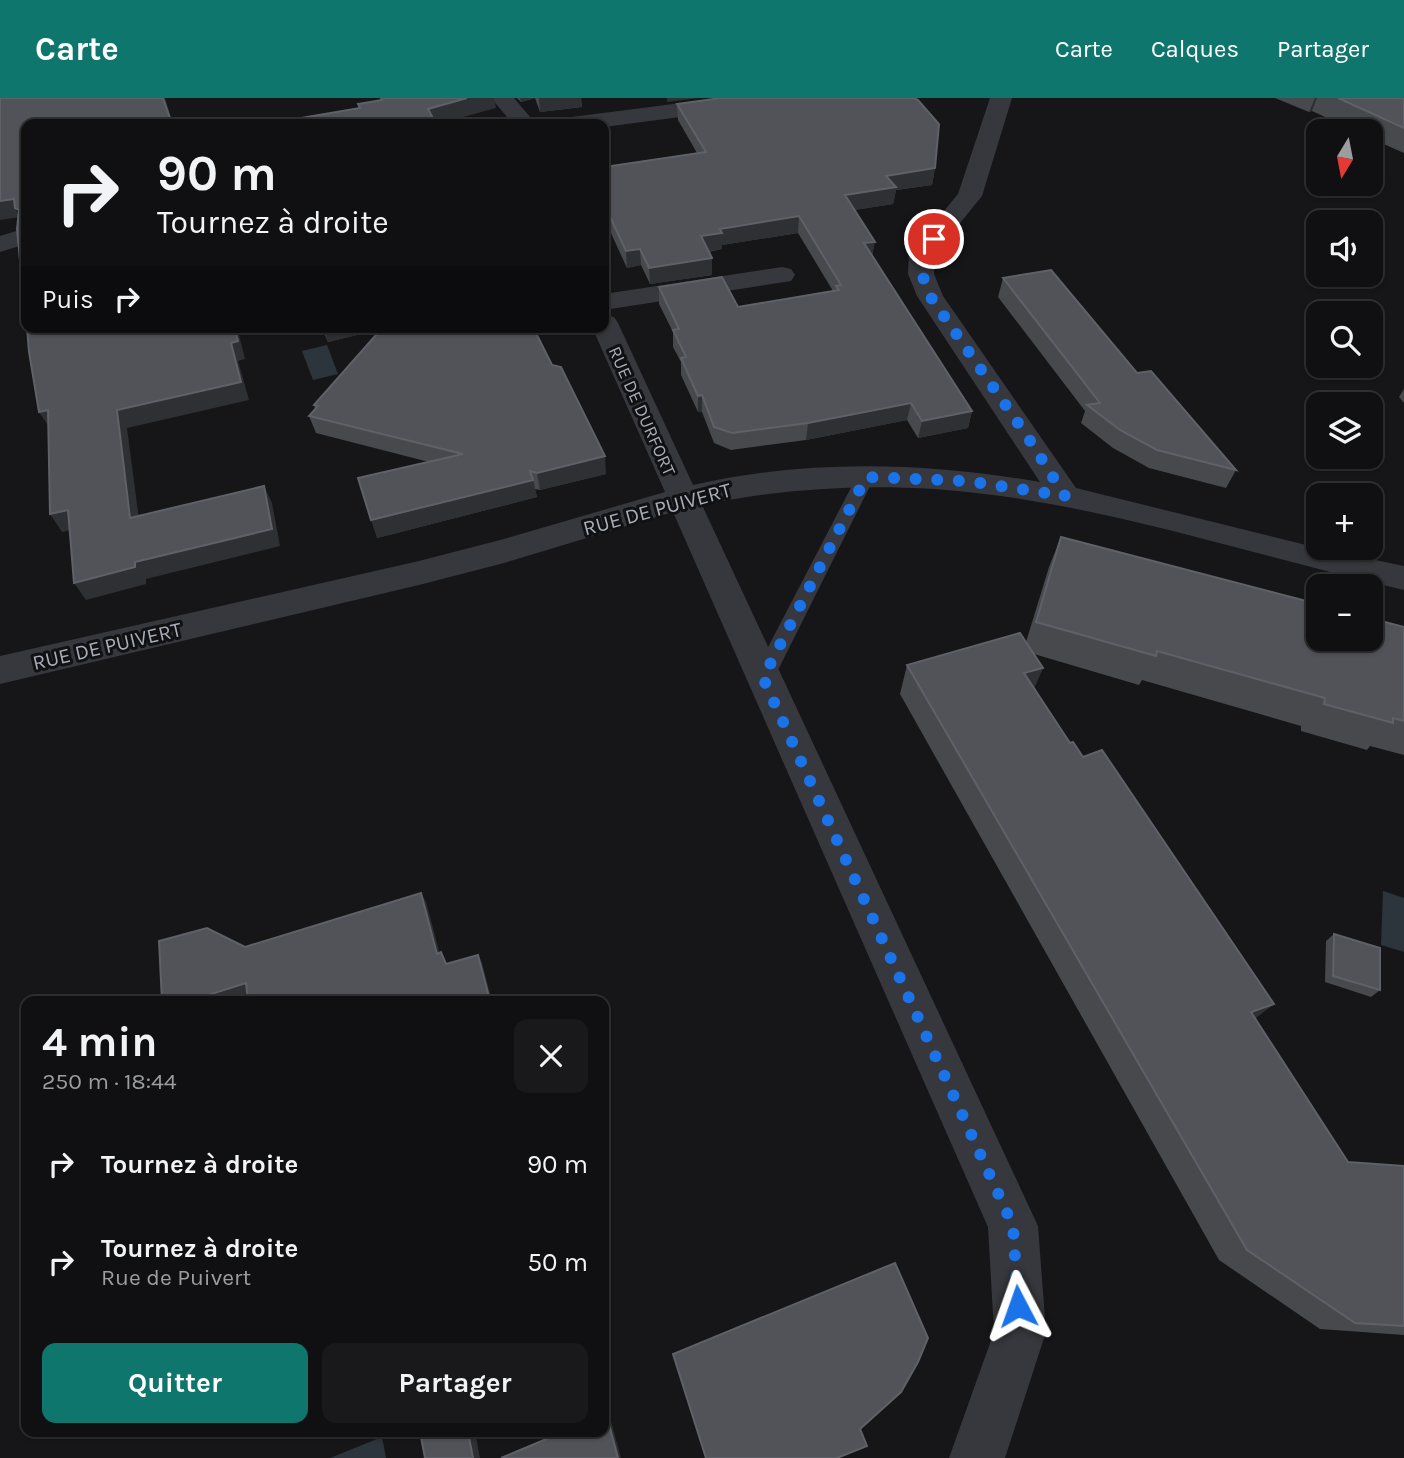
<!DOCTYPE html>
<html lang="fr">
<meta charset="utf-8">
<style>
:root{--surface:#101012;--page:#19191b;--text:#f1f3f6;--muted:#9c9d9f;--line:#303032;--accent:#0f766e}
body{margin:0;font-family:Karla,sans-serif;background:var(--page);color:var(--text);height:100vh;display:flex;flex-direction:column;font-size:26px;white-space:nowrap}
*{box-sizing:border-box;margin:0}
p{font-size:23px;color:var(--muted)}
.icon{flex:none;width:38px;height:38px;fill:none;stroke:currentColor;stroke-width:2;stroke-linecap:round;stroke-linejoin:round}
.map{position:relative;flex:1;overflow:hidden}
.drawer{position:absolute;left:21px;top:898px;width:588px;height:441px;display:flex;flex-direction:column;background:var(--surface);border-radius:14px;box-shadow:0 2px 5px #0004,0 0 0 2px var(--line)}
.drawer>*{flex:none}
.banner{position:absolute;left:21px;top:21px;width:588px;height:214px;border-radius:14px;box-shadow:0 2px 5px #0004,0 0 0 2px var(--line);background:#101012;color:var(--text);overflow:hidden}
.needle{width:46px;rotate:190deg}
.controls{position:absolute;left:1306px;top:21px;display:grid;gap:14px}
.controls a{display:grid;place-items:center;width:77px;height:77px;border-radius:14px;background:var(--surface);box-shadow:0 2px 5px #0004,0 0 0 2px var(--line);font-size:35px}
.pin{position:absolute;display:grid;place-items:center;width:60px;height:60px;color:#fff;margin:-30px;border:4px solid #fff;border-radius:50%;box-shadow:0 2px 7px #0007}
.me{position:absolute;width:77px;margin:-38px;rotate:356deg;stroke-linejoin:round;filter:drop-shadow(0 0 5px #0008)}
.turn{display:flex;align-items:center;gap:24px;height:147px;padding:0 21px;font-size:32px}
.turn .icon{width:91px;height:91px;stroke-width:2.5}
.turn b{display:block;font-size:49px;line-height:60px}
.then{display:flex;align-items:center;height:66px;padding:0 21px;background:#0003;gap:14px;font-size:26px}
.round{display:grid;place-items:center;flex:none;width:74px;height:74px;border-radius:14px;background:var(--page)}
.summary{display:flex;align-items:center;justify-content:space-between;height:119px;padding:0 21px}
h1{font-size:42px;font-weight:700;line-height:52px}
.primary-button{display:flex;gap:14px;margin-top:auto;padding:14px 21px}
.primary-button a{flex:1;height:80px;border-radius:14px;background:var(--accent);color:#fff;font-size:28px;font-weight:700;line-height:80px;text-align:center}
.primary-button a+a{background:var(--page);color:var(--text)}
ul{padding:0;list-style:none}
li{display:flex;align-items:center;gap:21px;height:98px;padding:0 21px}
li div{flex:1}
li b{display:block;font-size:26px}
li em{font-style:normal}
header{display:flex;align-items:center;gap:42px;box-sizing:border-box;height:98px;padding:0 35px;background:var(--accent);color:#fff}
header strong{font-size:33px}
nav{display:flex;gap:38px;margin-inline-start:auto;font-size:24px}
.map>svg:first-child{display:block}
.water{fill:#2c353c}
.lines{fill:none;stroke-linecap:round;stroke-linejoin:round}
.lane{fill:#37383d;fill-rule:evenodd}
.street{fill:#37383d;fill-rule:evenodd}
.wall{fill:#47494d}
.shaded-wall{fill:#2f3033}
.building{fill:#525359;stroke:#5f6168;stroke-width:2}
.route{stroke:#1a73e8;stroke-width:12;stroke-dasharray:0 21.6}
.labels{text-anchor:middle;stroke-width:6;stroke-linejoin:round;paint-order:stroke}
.far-street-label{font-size:18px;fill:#a8adb8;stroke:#111113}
.street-label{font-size:21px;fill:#a8adb8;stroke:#111113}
</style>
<header>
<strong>Carte</strong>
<nav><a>Carte</a><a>Calques</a><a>Partager</a></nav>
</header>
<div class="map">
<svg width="1404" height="1360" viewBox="0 0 1404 1360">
<rect width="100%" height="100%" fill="#161618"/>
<g class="water">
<polygon points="327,247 338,276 313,282 302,253"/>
<polygon points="1383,793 1404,800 1404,854 1381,847"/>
<polygon points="382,1339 386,1360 330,1360"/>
</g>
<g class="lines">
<polygon class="lane" points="866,372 873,374 875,378 771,586 763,588 755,586 752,580 857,378 859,374"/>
<g class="street">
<polygon points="491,0 514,0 536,26 513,26"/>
<polygon points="720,0 782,0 779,5 771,7 604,29 604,26 561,26 564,21 572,19"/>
<path d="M990 0H1012L982 98 935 156 934 176 943 198 1076 390 1318 450 1404 468V492C1249 457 1094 402 934 391 856 386 779 391 702 407L1038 1128 1046 1234 1005 1360H949L994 1234 988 1129 673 414 504 465 419 487 0 586V558L419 463 504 441 665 394 592 229H604V217L614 219 618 225 693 387C807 361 925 364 1040 384L917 198 908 176 909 155 958 96Z"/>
<polygon points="26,130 26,146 0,154 0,138"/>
<polygon points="782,169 791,171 795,177 791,183 604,212 604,196"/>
</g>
</g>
<g class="wall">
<polygon points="517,0 581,0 582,9 540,14 535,0 521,4"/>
<polygon points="1275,0 1404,0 1404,55 1370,40 1370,33 1356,33 1312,13 1309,14"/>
<polygon points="677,6 935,70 932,87 896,92 893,106 854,112 872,159 972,313 968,330 918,340 907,322 806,342 731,352 714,345 702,314 698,314 681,277 681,264 673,249 673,234 659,206 659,189 738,209 833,193 798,135 722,147 722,151 709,154 712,160 712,177 650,186 641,167 627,170 604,120 604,69 697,55 678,22"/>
<polygon points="1003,180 1137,275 1236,372 1226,390 1149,370 1113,350 1081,325 1085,313 998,199"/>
<polygon points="321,229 533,229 606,376 540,392 535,391 537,399 377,440 429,364 316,335 309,318 315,311 314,307 381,231 328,244"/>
<polygon points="1404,291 1404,305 1399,299"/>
<polygon points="1061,439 1404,529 1404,657 1370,648 1367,652 1301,633 1301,628 1142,582 1139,587 1034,556 1043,570 1034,590 1070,645 1083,659 1274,906 1255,920 1348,1064 1404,1068 1404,1237 1320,1231 1219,1162 900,596 907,567 1026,544 1049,469"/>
<polygon points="1334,836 1380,892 1371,899 1325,884 1326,843"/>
</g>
<g class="shaded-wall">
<polygon points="163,0 165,0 173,26 172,26"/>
<polygon points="467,0 494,0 496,10 438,26 431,26 428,11"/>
<polygon points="520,0 535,0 521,4"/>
<polygon points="539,0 581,0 582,9 540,14"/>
<polygon points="667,0 699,0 667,4"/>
<polygon points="1315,0 1317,0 1312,13 1309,14"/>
<polygon points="935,70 932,87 896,92 893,106 843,114 845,97 886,78"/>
<polygon points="14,101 19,112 15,110 20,119 0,122 0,103"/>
<polygon points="799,118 798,135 722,147 722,151 701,155 701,138 720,131"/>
<polygon points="875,144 872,160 864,145"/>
<polygon points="640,151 641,167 627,170 626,153"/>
<polygon points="712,160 712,177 650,186 649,170"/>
<polygon points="234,229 237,229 245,261 238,263 249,302 127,330 141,437 130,420 117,312"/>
<polygon points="323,229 390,229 328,244"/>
<polygon points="702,297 702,314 698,314 698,298"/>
<polygon points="911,305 907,322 806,342 808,325"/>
<polygon points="48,312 51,332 39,314"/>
<polygon points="972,313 968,330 918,340 922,323"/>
<polygon points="605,358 606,376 540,392 537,375"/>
<polygon points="533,382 537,399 377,440 371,422"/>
<polygon points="264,388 272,405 280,448 146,481 146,486 86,502 74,485 135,464"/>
<polygon points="68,412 80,430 62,434 50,416"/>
<polygon points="1043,570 1030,599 1024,575"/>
<polygon points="421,795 426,804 442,864 437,856"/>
<polygon points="478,857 482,865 492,903 476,903"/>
<polygon points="246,885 254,893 222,903 189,903"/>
<polygon points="1274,906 1248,926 1251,914"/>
<polygon points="606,1315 609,1316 621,1360 618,1360"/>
<polygon points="468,1334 475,1334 480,1360 473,1360"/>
</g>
<g class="building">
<polygon points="0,0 163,0 172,26 26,26 26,225 17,131 19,112 15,110 14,101 0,103"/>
<polygon points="381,0 467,0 428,11 436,26 266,26 360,10 358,6 382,2"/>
<polygon points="721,0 914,0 918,2 939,26 935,70 886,78 896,89 845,97 875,144 864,145 972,313 922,323 911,305 808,325 732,335 714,329 702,297 698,298 681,260 686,259 673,232 679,231 659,189 722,179 738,209 839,192 836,188 841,187 799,118 720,131 722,135 701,138 712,160 649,170 640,151 626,153 604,106 604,69 706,54 677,6"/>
<polygon points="1338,0 1404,0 1404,30"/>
<polygon points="1051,172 1137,275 1151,273 1236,372 1157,352 1120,332 1087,307 1100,305 1003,180"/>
<polygon points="27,229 234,229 238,243 231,245 241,284 117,312 130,420 264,388 272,431 135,464 135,469 74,485 68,412 50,416 48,312 39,314 29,254"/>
<polygon points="383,229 533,229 552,267 561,269 605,358 537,375 530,373 533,382 371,422 358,380 463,356 309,318 318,308 314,307"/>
<polygon points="1061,439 1318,506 1318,541 1370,541 1370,520 1404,529 1404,623 1393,620 1393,625 1324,606 1325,600 1157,553 1156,558 1036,524"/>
<polygon points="1020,535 1043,570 1024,575 1070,645 1073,644 1083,659 1102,652 1274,906 1251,914 1348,1064 1404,1068 1404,1228 1355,1225 1247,1152 907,567"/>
<polygon points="421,795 437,856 441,854 446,866 478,857 489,899 476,903 248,903 246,885 189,903 162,903 159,843 207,830 245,849"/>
<polygon points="1334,836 1380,850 1380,892 1333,878"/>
<polygon points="895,1165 928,1240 918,1264 901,1294 860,1331 867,1348 837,1360 706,1360 673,1256"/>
<polygon points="606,1315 618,1360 501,1360 563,1334 604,1334 604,1316"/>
<polygon points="420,1334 468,1334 473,1360 425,1360"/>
</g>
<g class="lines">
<path class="route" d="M934 141C916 162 920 173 930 198L1029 341 1065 398 967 383 866 379 763 580 1013 1128 1018 1208"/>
</g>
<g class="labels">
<g class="far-street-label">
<text transform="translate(642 313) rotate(66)" y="6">RUE DE DURFORT</text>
</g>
<g class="street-label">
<text transform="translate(657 411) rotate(-15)" y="7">RUE DE PUIVERT</text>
<text transform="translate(107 548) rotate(-13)" y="7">RUE DE PUIVERT</text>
</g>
</g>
</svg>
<div class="controls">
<a><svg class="needle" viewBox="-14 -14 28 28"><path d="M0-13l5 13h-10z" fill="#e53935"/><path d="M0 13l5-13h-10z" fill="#9c9d9f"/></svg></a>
<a><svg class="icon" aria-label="sound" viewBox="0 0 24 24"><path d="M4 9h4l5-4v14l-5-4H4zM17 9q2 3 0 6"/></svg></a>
<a><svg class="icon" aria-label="search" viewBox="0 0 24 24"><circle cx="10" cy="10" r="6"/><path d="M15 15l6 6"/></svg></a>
<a><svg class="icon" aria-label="layers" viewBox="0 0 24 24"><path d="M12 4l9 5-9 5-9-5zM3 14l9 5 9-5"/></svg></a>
<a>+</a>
<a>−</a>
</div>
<div class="pin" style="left:934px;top:141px;background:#d93025"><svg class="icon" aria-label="arrive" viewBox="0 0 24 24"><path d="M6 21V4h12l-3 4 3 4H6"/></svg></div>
<svg class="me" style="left:1018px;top:1208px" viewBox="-20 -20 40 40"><path d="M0-17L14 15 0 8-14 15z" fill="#1a73e8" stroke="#fff" stroke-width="4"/></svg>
<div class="banner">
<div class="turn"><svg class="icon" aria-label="right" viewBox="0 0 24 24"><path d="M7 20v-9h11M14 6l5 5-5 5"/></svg><div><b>90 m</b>Tournez à droite</div></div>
<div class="then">Puis<svg class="icon" aria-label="right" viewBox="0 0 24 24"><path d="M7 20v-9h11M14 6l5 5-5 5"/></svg></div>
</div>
<section class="drawer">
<div class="summary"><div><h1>4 min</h1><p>250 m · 18:44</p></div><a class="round"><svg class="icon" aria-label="close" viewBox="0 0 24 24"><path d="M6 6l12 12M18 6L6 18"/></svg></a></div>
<ul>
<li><svg class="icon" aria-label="right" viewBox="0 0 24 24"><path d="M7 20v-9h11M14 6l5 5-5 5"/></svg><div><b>Tournez à droite</b></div><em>90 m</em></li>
<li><svg class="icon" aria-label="right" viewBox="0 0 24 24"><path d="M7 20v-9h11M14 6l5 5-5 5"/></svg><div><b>Tournez à droite</b><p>Rue de Puivert</p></div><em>50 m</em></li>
</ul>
<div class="primary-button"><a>Quitter</a><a>Partager</a></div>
</section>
</div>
